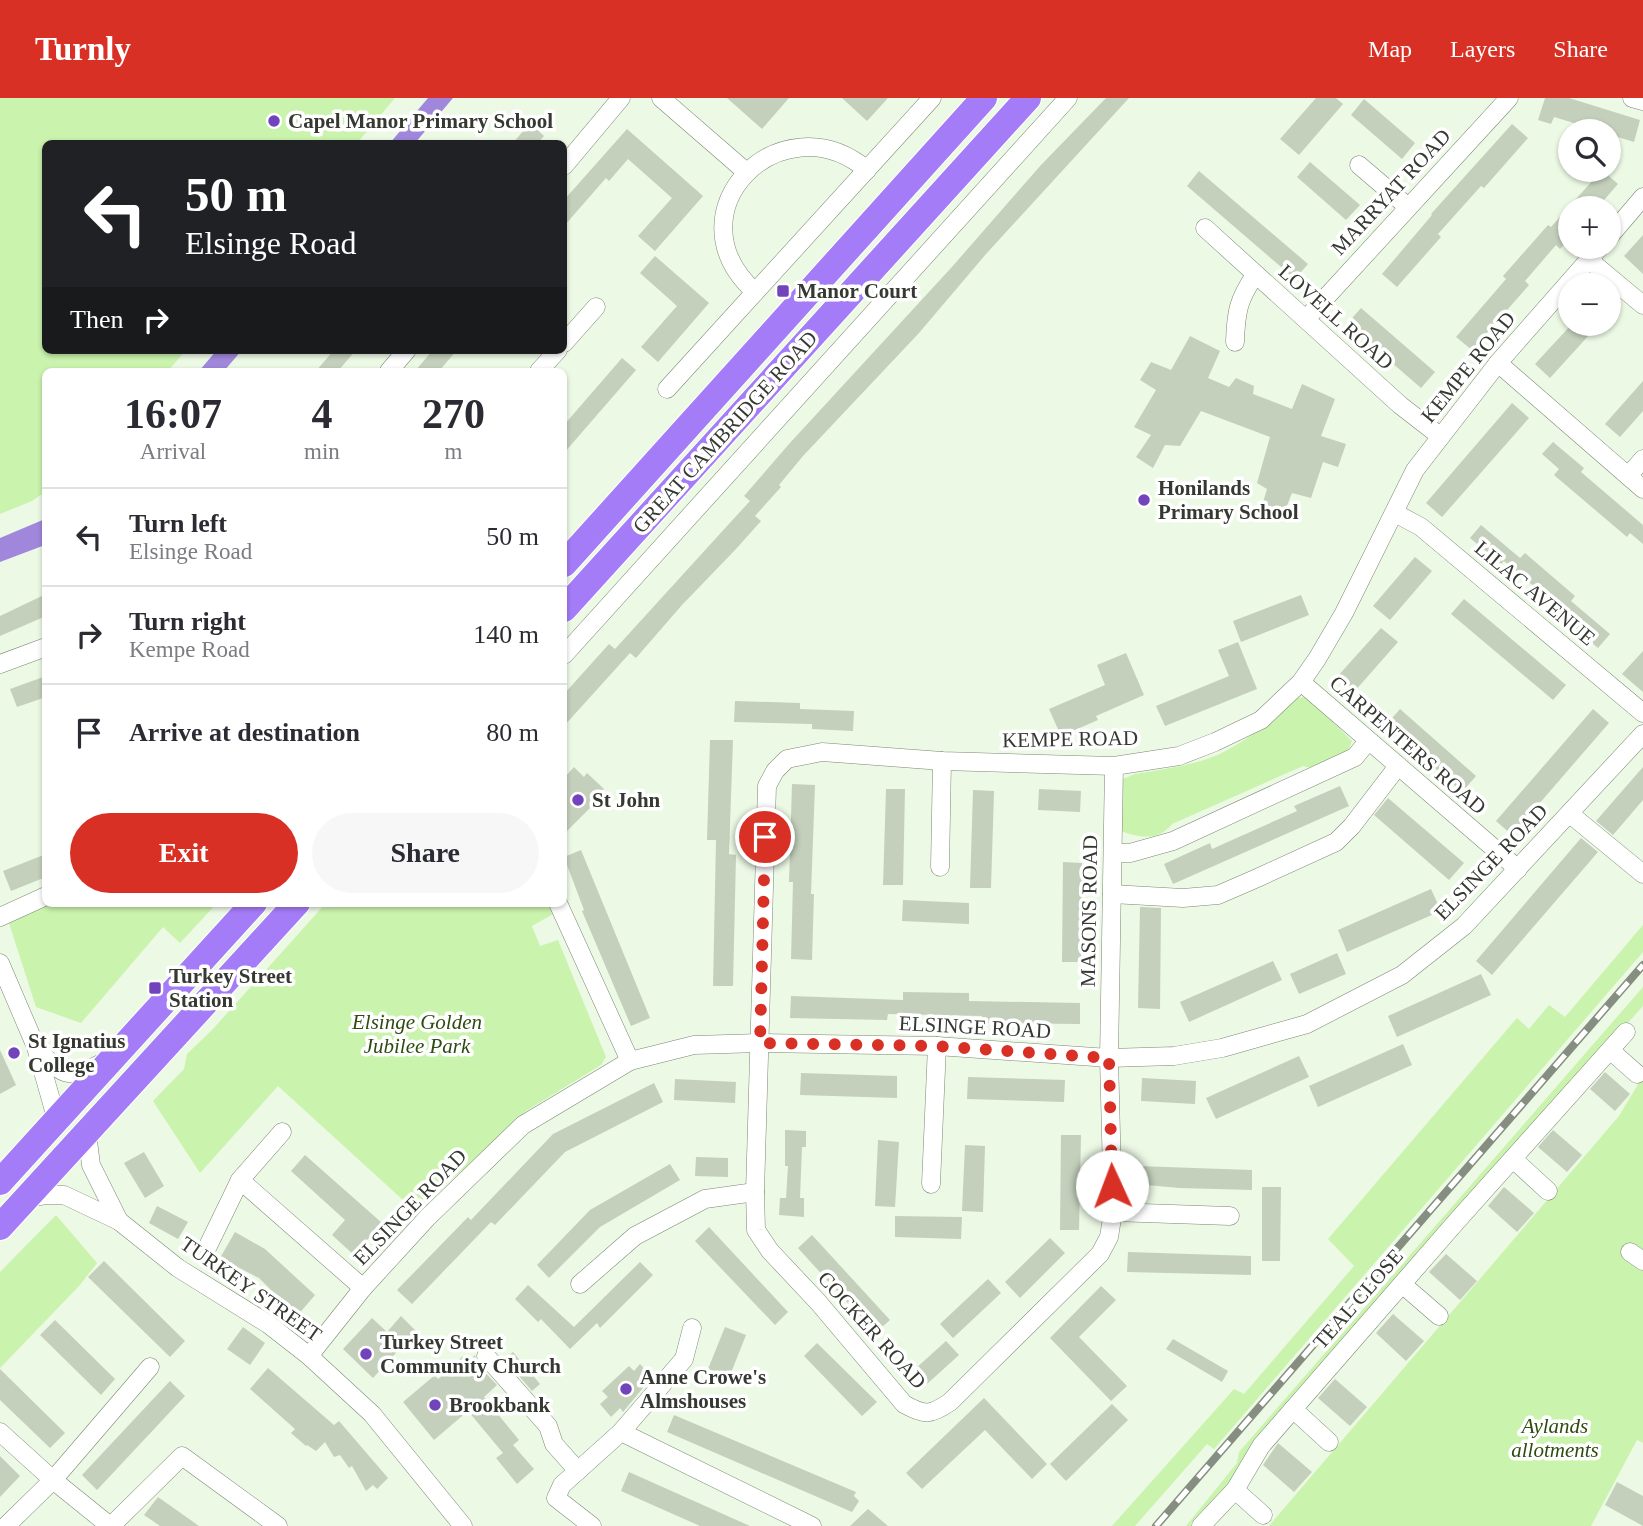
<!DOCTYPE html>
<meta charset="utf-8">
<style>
:root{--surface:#fff;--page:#f7f7f7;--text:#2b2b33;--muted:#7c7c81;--line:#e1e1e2;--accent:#d93025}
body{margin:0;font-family:Georgia,serif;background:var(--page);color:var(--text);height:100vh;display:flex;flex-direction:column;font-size:26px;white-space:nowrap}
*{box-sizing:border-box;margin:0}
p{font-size:23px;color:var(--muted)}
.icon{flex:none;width:38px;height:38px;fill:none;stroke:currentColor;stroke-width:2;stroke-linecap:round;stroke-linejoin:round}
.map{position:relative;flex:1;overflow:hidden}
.sheet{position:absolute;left:42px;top:270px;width:525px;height:539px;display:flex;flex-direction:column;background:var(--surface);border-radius:10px;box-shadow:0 2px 5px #0004}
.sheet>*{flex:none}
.banner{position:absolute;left:42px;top:42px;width:525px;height:214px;border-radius:10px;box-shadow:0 2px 5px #0004;background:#202124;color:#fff;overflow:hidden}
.tools{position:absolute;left:1558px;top:21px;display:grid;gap:14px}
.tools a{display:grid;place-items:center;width:63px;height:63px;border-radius:50%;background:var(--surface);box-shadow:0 2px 5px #0004;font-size:35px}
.pin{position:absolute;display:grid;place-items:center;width:60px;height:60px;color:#fff;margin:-30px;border:4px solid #fff;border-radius:50%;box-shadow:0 2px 7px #0007}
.me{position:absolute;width:77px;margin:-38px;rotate:358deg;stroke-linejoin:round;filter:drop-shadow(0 0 5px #0008)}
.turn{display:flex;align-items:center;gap:24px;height:147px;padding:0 28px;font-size:32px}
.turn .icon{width:91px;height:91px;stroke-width:2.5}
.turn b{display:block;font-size:49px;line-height:60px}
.then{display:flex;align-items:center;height:66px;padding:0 28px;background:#0003;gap:14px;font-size:26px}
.eta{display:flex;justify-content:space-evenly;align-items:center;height:119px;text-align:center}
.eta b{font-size:42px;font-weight:700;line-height:49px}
.primary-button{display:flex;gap:14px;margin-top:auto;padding:14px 28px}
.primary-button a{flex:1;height:80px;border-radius:42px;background:var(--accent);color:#fff;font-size:28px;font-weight:700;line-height:80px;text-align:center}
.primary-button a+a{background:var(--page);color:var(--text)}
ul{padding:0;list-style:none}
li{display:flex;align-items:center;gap:21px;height:98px;padding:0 28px;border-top:2px solid var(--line)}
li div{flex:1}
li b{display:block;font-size:26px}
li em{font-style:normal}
header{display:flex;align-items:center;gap:42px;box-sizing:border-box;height:98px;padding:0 35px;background:var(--accent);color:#fff}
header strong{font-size:33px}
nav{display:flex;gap:38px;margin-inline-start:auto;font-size:24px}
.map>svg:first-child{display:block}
.green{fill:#caf3ad}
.water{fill:#a087dc}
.building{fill:#c4d0bc}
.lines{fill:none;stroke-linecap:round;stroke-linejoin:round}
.minor-casing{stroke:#7c8775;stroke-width:19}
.highway-casing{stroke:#fff;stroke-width:28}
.minor{stroke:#fff;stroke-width:18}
.highway{stroke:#a47cf7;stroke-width:26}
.rail-casing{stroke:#868e81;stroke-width:8}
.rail{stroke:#fff;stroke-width:5;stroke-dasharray:16;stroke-linecap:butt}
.route{stroke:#d93025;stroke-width:12;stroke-dasharray:0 21.6}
.poi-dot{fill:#7144bc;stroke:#fff;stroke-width:2.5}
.labels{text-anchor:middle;stroke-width:7;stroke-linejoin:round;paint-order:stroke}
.poi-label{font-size:21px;font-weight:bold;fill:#353932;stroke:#fff;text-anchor:start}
.street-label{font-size:21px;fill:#353932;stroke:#fff}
.park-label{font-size:21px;font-style:italic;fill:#2e4c10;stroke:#fff}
</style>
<header>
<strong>Turnly</strong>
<nav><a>Map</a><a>Layers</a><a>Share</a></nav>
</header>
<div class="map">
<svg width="1643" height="1428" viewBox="0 0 1643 1428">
<rect width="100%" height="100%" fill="#ecf9e4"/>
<g class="green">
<polygon points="0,0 395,0 357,45 46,46 46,252 186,252 168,273 46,273 45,394 32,403 0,416"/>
<path d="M1308 599 1352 643 1348 653 1316 671 1303 668 1172 726C1159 743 1139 740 1121 733L1120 697 1123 681 1135 676C1160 672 1187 668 1210 660 1241 648 1272 623 1295 600Z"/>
<polygon points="52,805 217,805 180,845 163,829 81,925 36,909 9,825"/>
<polygon points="326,805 551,805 555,815 532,828 540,848 558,842 606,959 601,967 526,1013 483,1054 415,1113 278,988 200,1075 153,1003 184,971 187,956 213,931"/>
<polygon points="1643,827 1643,854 1214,1351 1207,1346 1135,1428 1112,1428 1234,1291 1244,1296 1354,1168 1328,1141 1517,920 1529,931 1549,907 1565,919"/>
<polygon points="1643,889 1643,908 1369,1214 1193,1428 1186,1428 1237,1365 1239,1354"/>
<polygon points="1643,978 1643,1345 1637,1342 1591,1428 1269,1428 1619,1018"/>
<polygon points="56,1117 97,1165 79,1188 0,1270 0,1174"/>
</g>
<g class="water">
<polygon points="428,0 453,0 415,45 390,45"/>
<polygon points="217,252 242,252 224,273 199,273"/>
<polygon points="45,421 45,447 0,464 0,440"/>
</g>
<g class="building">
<polygon points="727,0 789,0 762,31"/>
<polygon points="842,0 888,0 867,23"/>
<polygon points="1106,0 1129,0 986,156 919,235 803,358 779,387 781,389 755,418 761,423 736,451 682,507 636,560 630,555 564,628 564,596 609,546 615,551 717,439 750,403 744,398 789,346 951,170 1041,67"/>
<polygon points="1316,0 1336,0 1343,6 1299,57 1280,41"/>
<polygon points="1545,0 1569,0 1640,22 1634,44 1608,36 1608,33 1600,33 1554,19 1551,26 1538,22"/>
<polygon points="1364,1 1415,45 1402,61 1351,17"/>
<polygon points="530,25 544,38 537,46 512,46"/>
<polygon points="1512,26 1528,40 1484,90 1481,88 1438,136 1441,139 1397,189 1382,176 1432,117 1431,116"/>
<polygon points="627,31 703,98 655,153 638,138 672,100 628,61 609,83 606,80 564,128 564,102"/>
<polygon points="1310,64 1360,107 1346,122 1297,79"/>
<polygon points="1602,72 1618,86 1597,110 1570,110 1570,140 1560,151 1556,147 1525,183 1529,187 1472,252 1456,239 1506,181 1503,178 1548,127 1551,129"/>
<polygon points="1199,73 1308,166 1295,181 1187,88"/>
<polygon points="1643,137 1643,176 1624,158"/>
<polygon points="655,158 709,205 658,264 641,249 677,208 640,175"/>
<polygon points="1361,210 1435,274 1421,290 1347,226"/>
<polygon points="1572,226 1599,226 1550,280 1535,266"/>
<polygon points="1190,238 1220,253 1208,280 1229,289 1236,280 1254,288 1253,296 1292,311 1302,286 1335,301 1321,338 1346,346 1338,369 1323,364 1311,400 1292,395 1283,418 1261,411 1267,391 1257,385 1270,339 1201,313 1180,348 1165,347 1153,370 1136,359 1151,337 1134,329 1156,292 1140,282 1151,264 1171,272"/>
<polygon points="334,252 356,252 338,273 316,273"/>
<polygon points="433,252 457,252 439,273 415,273"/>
<polygon points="622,260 636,272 564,355 564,327"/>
<polygon points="1643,283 1643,313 1620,339 1605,326"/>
<polygon points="1512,305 1529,320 1442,419 1426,405"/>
<polygon points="1553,344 1584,370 1581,374 1643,427 1643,446 1630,435 1627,439 1554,377 1559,371 1542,356"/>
<polygon points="1481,427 1520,460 1525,455 1575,498 1571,503 1610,536 1598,550 1566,523 1570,519 1504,463 1501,466 1470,440"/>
<polygon points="1415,459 1432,473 1390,522 1373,508"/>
<polygon points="46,496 46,518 0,538 0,518"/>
<polygon points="1301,497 1309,517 1241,544 1233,523"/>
<polygon points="1464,501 1566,587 1553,602 1451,516"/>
<polygon points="1381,530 1398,544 1354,594 1337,579"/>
<polygon points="1238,544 1257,591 1165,628 1156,608 1229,578 1218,552"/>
<polygon points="1643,553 1643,594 1622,576"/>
<polygon points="1126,555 1144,597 1096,618 1098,622 1061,638 1049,611 1105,587 1097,567"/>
<polygon points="46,578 46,599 17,609 10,591"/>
<polygon points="735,603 800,605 800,611 854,613 853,633 812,631 812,626 734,624"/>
<polygon points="1400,611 1476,678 1462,694 1386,627"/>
<polygon points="1593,611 1609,625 1512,737 1496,723"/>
<polygon points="710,642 733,642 729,756 736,757 733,888 713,888 716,742 707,742"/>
<polygon points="574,669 584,679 587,675 604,691 590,704 593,707 564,736 564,680"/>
<polygon points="1643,669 1643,702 1613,737 1596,723"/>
<polygon points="792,686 815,687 811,796 814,796 812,862 791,861 793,784 789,784"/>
<polygon points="1340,688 1349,708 1173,786 1164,766 1210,745 1212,751 1297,713 1294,708"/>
<polygon points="886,691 905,691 903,787 883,787"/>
<polygon points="1039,691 1081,693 1080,714 1038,712"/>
<polygon points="973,692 994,693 991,790 970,790"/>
<polygon points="1388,700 1464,765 1449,782 1374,717"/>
<polygon points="1581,740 1598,754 1492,877 1476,863"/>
<polygon points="581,752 650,920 631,928 582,813 584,812 564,759"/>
<polygon points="46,756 46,779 11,793 3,773"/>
<polygon points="1063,764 1082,765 1081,864 1062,864"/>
<polygon points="1431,791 1441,813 1347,854 1338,832"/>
<polygon points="903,802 969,805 969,826 902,823"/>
<polygon points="1140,809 1161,810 1160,911 1138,910"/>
<polygon points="1337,855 1346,876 1299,896 1290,876"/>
<polygon points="1273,863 1282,882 1189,924 1180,904"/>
<polygon points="1481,876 1491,897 1397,939 1388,918"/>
<polygon points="903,894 969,895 969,903 1080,905 1080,926 982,925 982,918 888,916 887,922 790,920 791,898 903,902"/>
<polygon points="1403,946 1412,967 1318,1009 1309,988"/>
<polygon points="0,952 16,987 0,996"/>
<polygon points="1299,958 1309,979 1216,1021 1206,1000"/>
<polygon points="1605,974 1630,996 1615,1013 1590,991"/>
<polygon points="801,975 897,978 897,1000 800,997"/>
<polygon points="968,979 1065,982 1064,1004 967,1001"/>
<polygon points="1142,980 1196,983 1195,1006 1141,1003"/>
<polygon points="675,981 736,984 735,1005 674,1002"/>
<polygon points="654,985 663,1004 565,1054 495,1127 491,1124 412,1206 397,1192 468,1119 471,1122 553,1036"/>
<polygon points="785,1032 806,1033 806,1049 802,1049 800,1100 804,1100 804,1119 779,1117 780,1100 786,1100 788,1068 785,1068"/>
<polygon points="1553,1032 1582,1057 1567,1074 1538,1049"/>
<polygon points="1061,1037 1081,1037 1079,1132 1060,1132"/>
<polygon points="878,1042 899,1044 895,1109 875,1108"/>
<polygon points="965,1047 985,1048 983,1114 962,1113"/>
<polygon points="144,1054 164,1088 145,1100 124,1065"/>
<polygon points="305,1057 382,1125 354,1157 332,1137 345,1122 291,1073"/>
<polygon points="696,1059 728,1060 728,1079 695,1078"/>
<polygon points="670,1066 680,1082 600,1129 549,1180 537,1167 590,1112"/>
<polygon points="1137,1068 1252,1072 1252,1092 1179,1090 1136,1086"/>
<polygon points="1262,1089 1281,1089 1280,1163 1262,1163"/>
<polygon points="1504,1089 1534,1115 1517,1134 1488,1108"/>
<polygon points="157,1108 188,1124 178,1141 149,1125"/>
<polygon points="895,1118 962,1119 961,1141 895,1139"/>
<polygon points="709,1129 788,1214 775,1227 695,1143"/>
<polygon points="235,1134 265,1151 315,1197 297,1218 259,1180 220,1160"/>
<polygon points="812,1137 890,1222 875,1235 798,1150"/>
<polygon points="1050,1140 1065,1155 1020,1200 1005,1184"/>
<polygon points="1128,1154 1251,1158 1251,1177 1127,1174"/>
<polygon points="1446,1156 1477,1183 1460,1202 1429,1174"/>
<polygon points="104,1163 185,1243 170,1259 88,1179"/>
<polygon points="640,1164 653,1177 600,1230 597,1225 570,1251 541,1221 538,1224 515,1201 528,1187 574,1229"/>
<polygon points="988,1181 1001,1195 953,1240 940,1226"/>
<polygon points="1101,1188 1116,1202 1079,1239 1127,1288 1111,1303 1050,1240"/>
<polygon points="1393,1216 1424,1243 1406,1263 1376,1235"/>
<polygon points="401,1218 416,1233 373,1280 343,1251 372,1220 387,1234"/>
<polygon points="55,1222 115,1281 101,1297 40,1237"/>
<polygon points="243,1229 265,1245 250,1267 227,1251"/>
<polygon points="725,1229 746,1237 729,1280 708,1271"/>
<polygon points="1173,1241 1228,1273 1222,1284 1166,1251"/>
<polygon points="946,1243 959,1257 927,1286 914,1272"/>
<polygon points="817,1245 877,1304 862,1318 804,1258"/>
<polygon points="513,1254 540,1286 532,1293 504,1261"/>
<polygon points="475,1257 477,1266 497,1287 484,1299 519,1342 513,1347 534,1371 517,1386 496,1360 503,1355 468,1313 434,1342 403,1304 435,1277 438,1281 463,1258 468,1264"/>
<polygon points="640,1266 652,1279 623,1314 620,1310 611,1319 600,1306 608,1299 602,1293 629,1268 634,1273"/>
<polygon points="268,1270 334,1327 339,1323 388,1380 377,1391 373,1387 366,1393 352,1368 349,1370 340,1357 334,1359 325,1344 316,1353 307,1347 306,1348 291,1335 295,1331 250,1291"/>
<polygon points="0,1271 65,1335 50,1350 0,1302"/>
<polygon points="1335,1281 1367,1309 1350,1328 1318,1300"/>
<polygon points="170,1283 185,1298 97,1392 82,1377"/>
<polygon points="984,1300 1047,1366 1032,1381 985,1332 922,1391 906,1375"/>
<polygon points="1112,1306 1128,1322 1066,1383 1050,1366"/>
<polygon points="674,1317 856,1394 854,1398 859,1403 852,1414 667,1334"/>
<polygon points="1278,1345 1312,1374 1294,1394 1263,1367"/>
<polygon points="0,1358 20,1378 0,1399"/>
<polygon points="629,1374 750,1428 700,1428 621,1393"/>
<polygon points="1617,1384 1643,1398 1643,1428 1605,1407"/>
<polygon points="158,1399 199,1428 160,1428 144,1417"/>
<polygon points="868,1411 888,1428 850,1428"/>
</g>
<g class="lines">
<g class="minor-casing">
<g id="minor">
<polyline points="661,0 744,72"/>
<polyline points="1632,0 1643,3"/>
<polyline points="1359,67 1408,109"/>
<polyline points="564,68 621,0"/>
<polyline points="1205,130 1400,307 1440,338"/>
<polyline points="1608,140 1643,99"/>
<polyline points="1589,162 1643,207"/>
<path d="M755 194C667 114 781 0 867 72"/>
<polyline points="1307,220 1509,0"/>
<path d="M1235 244C1236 214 1238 202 1255 177"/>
<polyline points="564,245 596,209"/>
<polyline points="1498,265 1643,391"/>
<polyline points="389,273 407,252"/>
<polyline points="539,273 558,252"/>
<polyline points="667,291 932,0"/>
<polyline points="1628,378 1643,361"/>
<polyline points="1395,415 1421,429 1643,615"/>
<polyline points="564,557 1068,0"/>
<polyline points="0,566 46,549"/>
<polyline points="1301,584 1518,771"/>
<path d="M1114 668 1109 960 1113 1114 1109 1139 1100 1156 950 1304C931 1317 925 1318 904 1306L818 1204 770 1153 756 1132 755 1094 767 688 775 673 787 661 822 654 942 663 1114 668 1179 658 1215 644 1261 622 1301 584 1317 561 1344 515 1415 372 1498 265 1600 149"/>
<polyline points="1570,716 1643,776"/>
<polyline points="1113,755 1130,755 1173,743 1355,659 1368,643"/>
<polyline points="940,769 942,663"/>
<polyline points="1112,796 1183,800 1218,797 1255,781 1336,744 1352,728 1398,668"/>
<polyline points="558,805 630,963"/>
<polyline points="0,819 46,798"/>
<polyline points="0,865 36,949 57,1023"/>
<path d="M38 952C61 976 68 983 100 966"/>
<polyline points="1610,952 1637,976"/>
<polyline points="87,1035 91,1067 119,1123"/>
<polyline points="1513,1061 1548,1093"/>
<polyline points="240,1082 363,1190"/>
<polyline points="931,1086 937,948"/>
<polyline points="27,1100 46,1097 64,1097 119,1123 178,1170 268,1226 309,1258 372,1316 463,1428"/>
<polyline points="1113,1114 1230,1118"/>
<polyline points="208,1148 240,1082 282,1034"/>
<polyline points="1630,1154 1643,1163"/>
<polyline points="580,1186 635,1138 705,1101 755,1094"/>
<polyline points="1402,1186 1439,1218"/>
<polyline points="309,1258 363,1190 427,1120 523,1027 630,963 694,947 760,945 937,948 1109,960 1174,958 1222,950 1307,926 1402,877 1464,828 1643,636"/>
<polyline points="486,1258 548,1328 554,1346 578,1373"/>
<polyline points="1293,1311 1329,1344"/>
<polyline points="0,1334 53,1382 110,1428"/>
<polyline points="621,1334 812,1428"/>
<polyline points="1235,1392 1263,1417"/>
<polyline points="6,1428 53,1382 150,1269"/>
<polyline points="111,1428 182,1358 278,1428"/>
<polyline points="592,1428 556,1400 562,1387 621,1334 684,1261 692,1230"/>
<polyline points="1201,1428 1235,1392 1261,1348 1456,1124 1626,934"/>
</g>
</g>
<g class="highway-casing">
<g id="highway">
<polyline points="564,466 984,0"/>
<polyline points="564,511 1028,0"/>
<polyline points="0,1084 254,805"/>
<polyline points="0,1129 297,805"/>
</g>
</g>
<use href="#minor" class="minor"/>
<use href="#highway" class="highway"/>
<g class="rail-casing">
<polyline id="rail" points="1156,1428 1643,867"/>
</g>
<use href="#rail" class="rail"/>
</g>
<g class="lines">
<polyline class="route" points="765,739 760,945 937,948 1109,960 1112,1088"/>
</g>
<g class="poi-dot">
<circle cx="274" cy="23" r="7"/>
<rect x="776" y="186" width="14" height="14" rx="3.5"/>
<circle cx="1144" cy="402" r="7"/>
<circle cx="578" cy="702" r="7"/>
<rect x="148" y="883" width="14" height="14" rx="3.5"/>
<circle cx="14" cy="955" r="7"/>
<circle cx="366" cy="1256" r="7"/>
<circle cx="626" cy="1291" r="7"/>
<circle cx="435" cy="1307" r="7"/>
</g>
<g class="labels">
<g class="poi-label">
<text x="288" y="30">Capel Manor Primary School</text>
<text x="797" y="200">Manor Court</text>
<text x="1158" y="397">Honilands<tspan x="1158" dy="24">Primary School</tspan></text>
<text x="592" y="709">St John</text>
<text x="169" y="885">Turkey Street<tspan x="169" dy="24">Station</tspan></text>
<text x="28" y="950">St Ignatius<tspan x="28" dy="24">College</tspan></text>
<text x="380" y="1251">Turkey Street<tspan x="380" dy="24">Community Church</tspan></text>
<text x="640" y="1286">Anne Crowe's<tspan x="640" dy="24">Almshouses</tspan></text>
<text x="449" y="1314">Brookbank</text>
</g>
<g class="street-label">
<text transform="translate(1391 94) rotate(-47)" y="7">MARRYAT ROAD</text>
<text transform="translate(1336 219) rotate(42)" y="7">LOVELL ROAD</text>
<text transform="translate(1468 269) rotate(-51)" y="7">KEMPE ROAD</text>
<text transform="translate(725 334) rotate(-48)" y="7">GREAT CAMBRIDGE ROAD</text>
<text transform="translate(1535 495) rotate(40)" y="7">LILAC AVENUE</text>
<text transform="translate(1070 641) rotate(-1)" y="7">KEMPE ROAD</text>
<text transform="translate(1408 647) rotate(41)" y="7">CARPENTERS ROAD</text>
<text transform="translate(1491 764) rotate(-46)" y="7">ELSINGE ROAD</text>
<text transform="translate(1089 813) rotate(-89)" y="7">MASONS ROAD</text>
<text transform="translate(975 929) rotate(3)" y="7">ELSINGE ROAD</text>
<text transform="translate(410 1109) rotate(-46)" y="7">ELSINGE ROAD</text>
<text transform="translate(251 1191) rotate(35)" y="7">TURKEY STREET</text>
<text transform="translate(1358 1201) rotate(-49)" y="7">TEAL CLOSE</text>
<text transform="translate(872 1232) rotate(48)" y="7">COCKER ROAD</text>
</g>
<g class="park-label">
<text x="417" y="931">Elsinge Golden<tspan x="417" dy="24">Jubilee Park</tspan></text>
<text x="1555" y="1335">Aylands<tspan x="1555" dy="24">allotments</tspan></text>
</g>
</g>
</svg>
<div class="tools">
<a><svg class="icon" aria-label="search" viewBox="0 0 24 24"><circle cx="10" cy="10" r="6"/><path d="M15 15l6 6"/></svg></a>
<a>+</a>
<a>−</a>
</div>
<div class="pin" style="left:765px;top:739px;background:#d93025"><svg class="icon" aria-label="arrive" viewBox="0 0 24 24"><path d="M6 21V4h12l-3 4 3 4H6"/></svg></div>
<svg class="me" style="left:1112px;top:1088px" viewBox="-20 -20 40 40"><circle r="19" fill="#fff"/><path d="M0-13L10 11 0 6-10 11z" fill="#d93025"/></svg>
<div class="banner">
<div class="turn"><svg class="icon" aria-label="left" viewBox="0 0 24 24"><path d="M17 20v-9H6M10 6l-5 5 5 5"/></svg><div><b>50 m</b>Elsinge Road</div></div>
<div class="then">Then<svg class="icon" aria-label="right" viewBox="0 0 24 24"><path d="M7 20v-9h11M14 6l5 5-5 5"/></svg></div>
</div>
<section class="sheet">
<div class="eta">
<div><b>16:07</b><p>Arrival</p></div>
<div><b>4</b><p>min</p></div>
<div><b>270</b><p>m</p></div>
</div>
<ul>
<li><svg class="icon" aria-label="left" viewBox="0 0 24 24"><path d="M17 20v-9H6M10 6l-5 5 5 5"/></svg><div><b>Turn left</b><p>Elsinge Road</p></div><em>50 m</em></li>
<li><svg class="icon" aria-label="right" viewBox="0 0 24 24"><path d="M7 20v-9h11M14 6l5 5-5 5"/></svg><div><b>Turn right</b><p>Kempe Road</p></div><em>140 m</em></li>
<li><svg class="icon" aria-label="arrive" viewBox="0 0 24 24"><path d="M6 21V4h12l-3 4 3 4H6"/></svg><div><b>Arrive at destination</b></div><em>80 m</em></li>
</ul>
<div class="primary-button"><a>Exit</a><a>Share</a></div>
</section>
</div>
